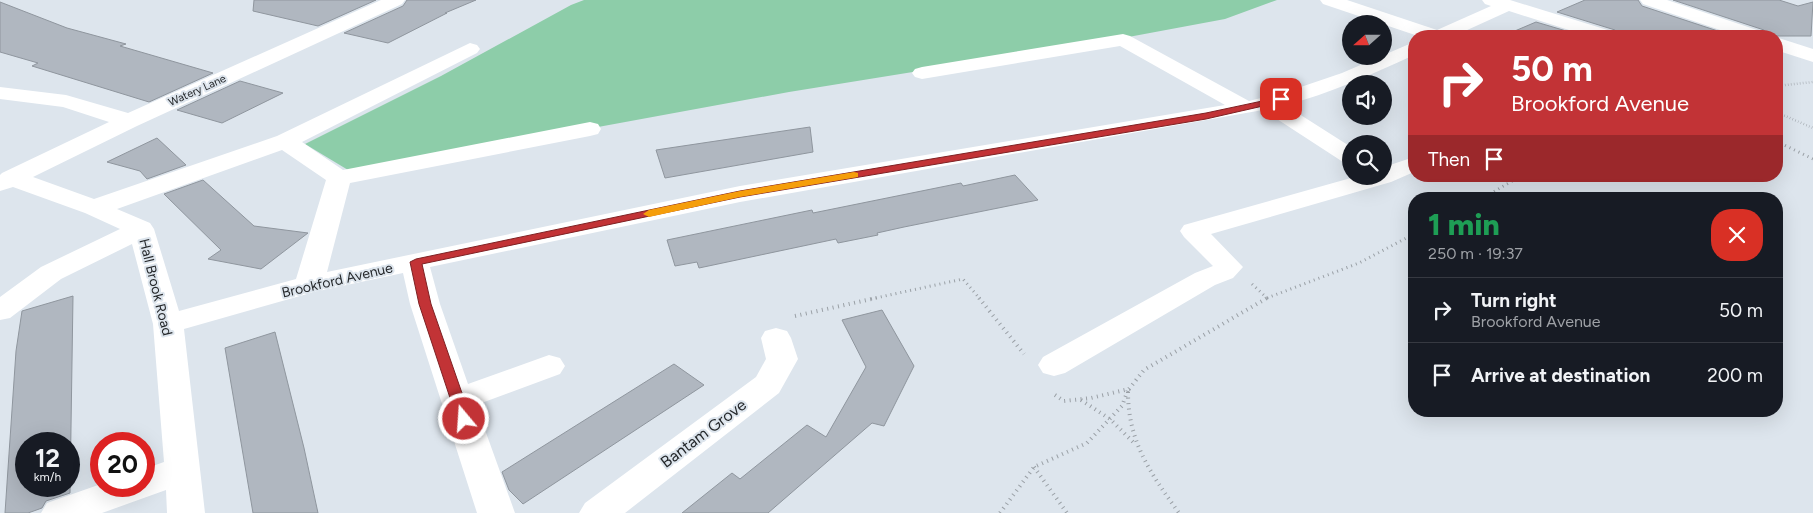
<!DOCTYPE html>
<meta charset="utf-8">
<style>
:root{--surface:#171b24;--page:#242831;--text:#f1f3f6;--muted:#9ea1a6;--line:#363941}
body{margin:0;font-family:Figtree,sans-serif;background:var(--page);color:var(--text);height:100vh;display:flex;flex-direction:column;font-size:19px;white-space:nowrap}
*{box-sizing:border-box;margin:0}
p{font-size:16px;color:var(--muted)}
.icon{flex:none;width:28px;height:28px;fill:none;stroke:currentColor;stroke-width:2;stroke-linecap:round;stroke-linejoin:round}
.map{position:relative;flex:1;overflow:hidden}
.panel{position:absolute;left:1408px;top:192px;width:375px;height:225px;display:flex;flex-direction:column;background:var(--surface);border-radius:20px;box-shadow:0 5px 20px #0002}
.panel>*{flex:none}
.guide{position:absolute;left:1408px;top:30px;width:375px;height:152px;border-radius:20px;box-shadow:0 5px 20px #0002;background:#c23336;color:#fff;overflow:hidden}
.needle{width:32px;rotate:249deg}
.tools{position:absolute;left:1342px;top:15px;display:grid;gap:10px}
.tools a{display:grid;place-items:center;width:50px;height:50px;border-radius:50%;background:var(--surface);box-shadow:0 5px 20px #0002;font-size:25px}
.speed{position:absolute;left:15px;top:432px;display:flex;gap:10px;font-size:25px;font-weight:700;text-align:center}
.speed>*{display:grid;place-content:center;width:65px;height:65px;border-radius:50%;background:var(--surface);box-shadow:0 5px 20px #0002;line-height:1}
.speed small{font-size:12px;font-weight:400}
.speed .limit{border:8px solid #d22;background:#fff;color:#111}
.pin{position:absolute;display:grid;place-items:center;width:42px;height:42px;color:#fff;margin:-21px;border-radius:10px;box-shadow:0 2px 8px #0006}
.me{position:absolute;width:55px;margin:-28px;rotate:342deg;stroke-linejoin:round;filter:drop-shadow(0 0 4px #0008)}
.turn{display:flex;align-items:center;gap:18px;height:105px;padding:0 20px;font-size:22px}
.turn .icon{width:65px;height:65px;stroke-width:2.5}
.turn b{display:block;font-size:35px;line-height:42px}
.then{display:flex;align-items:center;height:48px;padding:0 20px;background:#0003;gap:10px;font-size:19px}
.round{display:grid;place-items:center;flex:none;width:52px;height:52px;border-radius:20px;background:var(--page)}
.summary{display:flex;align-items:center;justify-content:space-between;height:85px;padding:0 20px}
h1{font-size:30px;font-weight:800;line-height:38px;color:#1e9e55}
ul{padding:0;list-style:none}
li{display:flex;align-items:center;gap:15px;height:65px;padding:0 20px;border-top:1px solid var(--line)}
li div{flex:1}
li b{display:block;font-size:19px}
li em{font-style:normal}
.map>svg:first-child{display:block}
.green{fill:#8dcda9}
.building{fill:#b0b7c0;stroke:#8f969e;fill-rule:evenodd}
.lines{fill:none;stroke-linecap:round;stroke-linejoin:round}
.path-far2{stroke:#9aa0a6;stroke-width:2.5;stroke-dasharray:0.5 2.5;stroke-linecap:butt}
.path-far1{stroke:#9aa0a6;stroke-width:3;stroke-dasharray:1 4;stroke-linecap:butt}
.path{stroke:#9aa0a6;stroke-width:4;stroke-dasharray:1 4.5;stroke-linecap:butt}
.minor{fill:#fff;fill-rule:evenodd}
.route{fill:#c23336;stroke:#7e2123}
.slow{fill:#f59e0b}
.labels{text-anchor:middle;stroke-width:4;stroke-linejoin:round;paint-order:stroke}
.far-street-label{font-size:11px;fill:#25282b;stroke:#dde5ed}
.street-label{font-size:14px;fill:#25282b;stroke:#dde5ed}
.near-street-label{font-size:16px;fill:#25282b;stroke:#dde5ed}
</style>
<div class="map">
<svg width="1813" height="513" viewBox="0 0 1813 513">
<rect width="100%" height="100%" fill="#dde5ed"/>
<polygon class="green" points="584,0 1277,0 1225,19 1123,38 789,92 560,134 358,176 305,144 441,76 571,5"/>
<g class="building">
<polygon points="254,0 376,0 318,26 253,11"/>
<polygon points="407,0 476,0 445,13 447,13 388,43 344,33 403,6"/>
<polygon points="1585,0 1638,0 1642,6 1733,36 1619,36 1615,30 1557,12"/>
<polygon points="1673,0 1779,0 1798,6 1813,2 1811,36 1768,36 1764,30"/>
<polygon points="0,2 67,28 126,44 120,46 213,73 149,102 32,66 38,63 0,52"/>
<polygon points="1536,22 1583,36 1503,36"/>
<polygon points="240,81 283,93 222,123 177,110"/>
<polygon points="810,127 813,152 665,178 656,150"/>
<polygon points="157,138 186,165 147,179 140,171 107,162"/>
<polygon points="1015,175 1038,200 904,227 877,233 878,235 838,243 836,239 699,268 697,262 675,266 667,240 812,210 813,213 961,183 963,186"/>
<polygon points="203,180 254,226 308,233 261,269 208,259 221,250 164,194"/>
<path d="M73 296 70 493 46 501 42 508 28 513H5L16 351 22 311ZM26 444H69V486H26Z"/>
<polygon points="882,310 914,366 884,426 872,423 768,513 682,513 732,473 740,479 807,425 826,437 866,367 842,320"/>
<polygon points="275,332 304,448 318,513 253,513 225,348"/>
<polygon points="674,364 704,385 523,504 509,490 502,472"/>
</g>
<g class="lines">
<g class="path-far2">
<polyline points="1776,86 1813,82"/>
<polyline points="1776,112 1813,128"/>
</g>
<g class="path-far1">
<polyline points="1776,141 1813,159"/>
<polyline points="1481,199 1521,176"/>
<polyline points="1252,284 1267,298 1265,299"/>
<polyline points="1267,298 1359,263 1414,234"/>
<polyline points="871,299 963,279 980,299"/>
</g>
<g class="path">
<polyline points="979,298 1024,354"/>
<polyline points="795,316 876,298"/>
<path d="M1128 392C1128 442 1151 474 1179 513"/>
<polyline points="1055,395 1064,401 1091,398 1129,389 1144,370 1267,298"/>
<polyline points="1081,400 1110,419 1134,443"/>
<polyline points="1034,467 1067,513"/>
<polyline points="1000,513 1034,467 1087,443 1122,406 1128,390"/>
</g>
<g class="minor">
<path d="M381 0H405L402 4 137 126 33 177 94 199 277 136 470 43 477 45 480 49 477 53 302 142 343 170 590 122 598 124 601 129 598 134 590 136 350 183 327 272 740 186 1225 105 1120 46 922 79 915 77 912 73 915 69 922 67 1123 34 1130 36 1249 101 1289 91 1342 73 1414 42V55C1372 74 1330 94 1285 105L1351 147V164L1343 162 1263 110 740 202 430 267 440 304 468 384 549 355 560 358 565 366 560 374 476 405 515 513H477L410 304 403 273 314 292 184 329 205 513H167L166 490 102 513H41L47 503 101 484V486H144V469L164 462 153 324 132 244 61 279 10 318 0 320V297L41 267 120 229 85 213 13 187 0 191V175L2 173 109 122 63 107 0 99V87L66 95 128 113ZM282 150 326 180 296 279 179 311 154 229 150 223 117 209Z"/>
<polygon points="1320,0 1347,0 1437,30 1491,6 1485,4 1482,0 1510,0 1614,32 1617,36 1588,36 1509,11 1454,36 1418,36 1323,4"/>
<polygon points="1640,0 1667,0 1763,32 1766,36 1738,36 1643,4"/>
<polygon points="1776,37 1813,49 1813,62 1776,50"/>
<polygon points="1414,157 1414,172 1391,182 1211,234 1243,267 1233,278 1215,285 1065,373 1054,376 1043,373 1038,365 1043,357 1195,273 1213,266 1184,237 1180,231 1184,225 1358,176 1384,176 1384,167"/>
<polygon points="776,328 787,331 791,338 798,359 779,393 625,513 579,513 585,503 756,377 766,359 761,338 765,331"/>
</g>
</g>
<polygon class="route" points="1281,97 1285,97 1285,101 1206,119 740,197 422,264 431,304 471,419 469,423 459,423 457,419 419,304 410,262 416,259 740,191 1206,113"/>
<polygon class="slow" points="854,172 858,173 858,177 740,197 649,217 643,214 649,210 740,191"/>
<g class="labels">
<g class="far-street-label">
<text transform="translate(197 90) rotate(-24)" y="4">Watery Lane</text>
</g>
<g class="street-label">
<text transform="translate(337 280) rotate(-13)" y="5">Brookford Avenue</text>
<text transform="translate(156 287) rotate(76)" y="5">Hall Brook Road</text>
</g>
<g class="near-street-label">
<text transform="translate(703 433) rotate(-37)" y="6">Bantam Grove</text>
</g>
</g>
</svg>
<div class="tools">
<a><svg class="needle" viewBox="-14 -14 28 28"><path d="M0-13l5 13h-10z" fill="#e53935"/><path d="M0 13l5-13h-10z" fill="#9ea1a6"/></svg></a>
<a><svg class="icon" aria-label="sound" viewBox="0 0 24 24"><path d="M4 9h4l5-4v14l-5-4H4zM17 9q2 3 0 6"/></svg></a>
<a><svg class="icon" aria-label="search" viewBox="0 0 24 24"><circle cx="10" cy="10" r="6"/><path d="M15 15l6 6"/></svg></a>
</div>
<div class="speed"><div>12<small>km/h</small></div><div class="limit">20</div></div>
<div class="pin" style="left:1281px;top:99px;background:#d93025"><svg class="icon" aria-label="arrive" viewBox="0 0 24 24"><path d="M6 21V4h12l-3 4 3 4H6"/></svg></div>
<svg class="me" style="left:464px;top:419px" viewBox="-20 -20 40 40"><circle r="17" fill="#c23336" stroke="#fff" stroke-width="3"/><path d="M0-11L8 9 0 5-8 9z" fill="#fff"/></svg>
<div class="guide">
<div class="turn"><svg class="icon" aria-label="right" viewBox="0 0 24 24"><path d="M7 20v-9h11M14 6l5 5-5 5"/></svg><div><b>50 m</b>Brookford Avenue</div></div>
<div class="then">Then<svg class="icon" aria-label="arrive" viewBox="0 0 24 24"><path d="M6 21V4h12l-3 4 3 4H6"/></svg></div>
</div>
<section class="panel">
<div class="summary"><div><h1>1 min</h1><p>250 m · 19:37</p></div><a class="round" style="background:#d93025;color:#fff"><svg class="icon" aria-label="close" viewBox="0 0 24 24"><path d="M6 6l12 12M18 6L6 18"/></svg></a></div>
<ul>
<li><svg class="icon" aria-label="right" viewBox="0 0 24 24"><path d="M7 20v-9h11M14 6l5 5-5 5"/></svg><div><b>Turn right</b><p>Brookford Avenue</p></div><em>50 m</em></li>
<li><svg class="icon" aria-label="arrive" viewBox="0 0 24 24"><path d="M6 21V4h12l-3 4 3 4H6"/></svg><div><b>Arrive at destination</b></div><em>200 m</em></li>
</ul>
</section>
</div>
